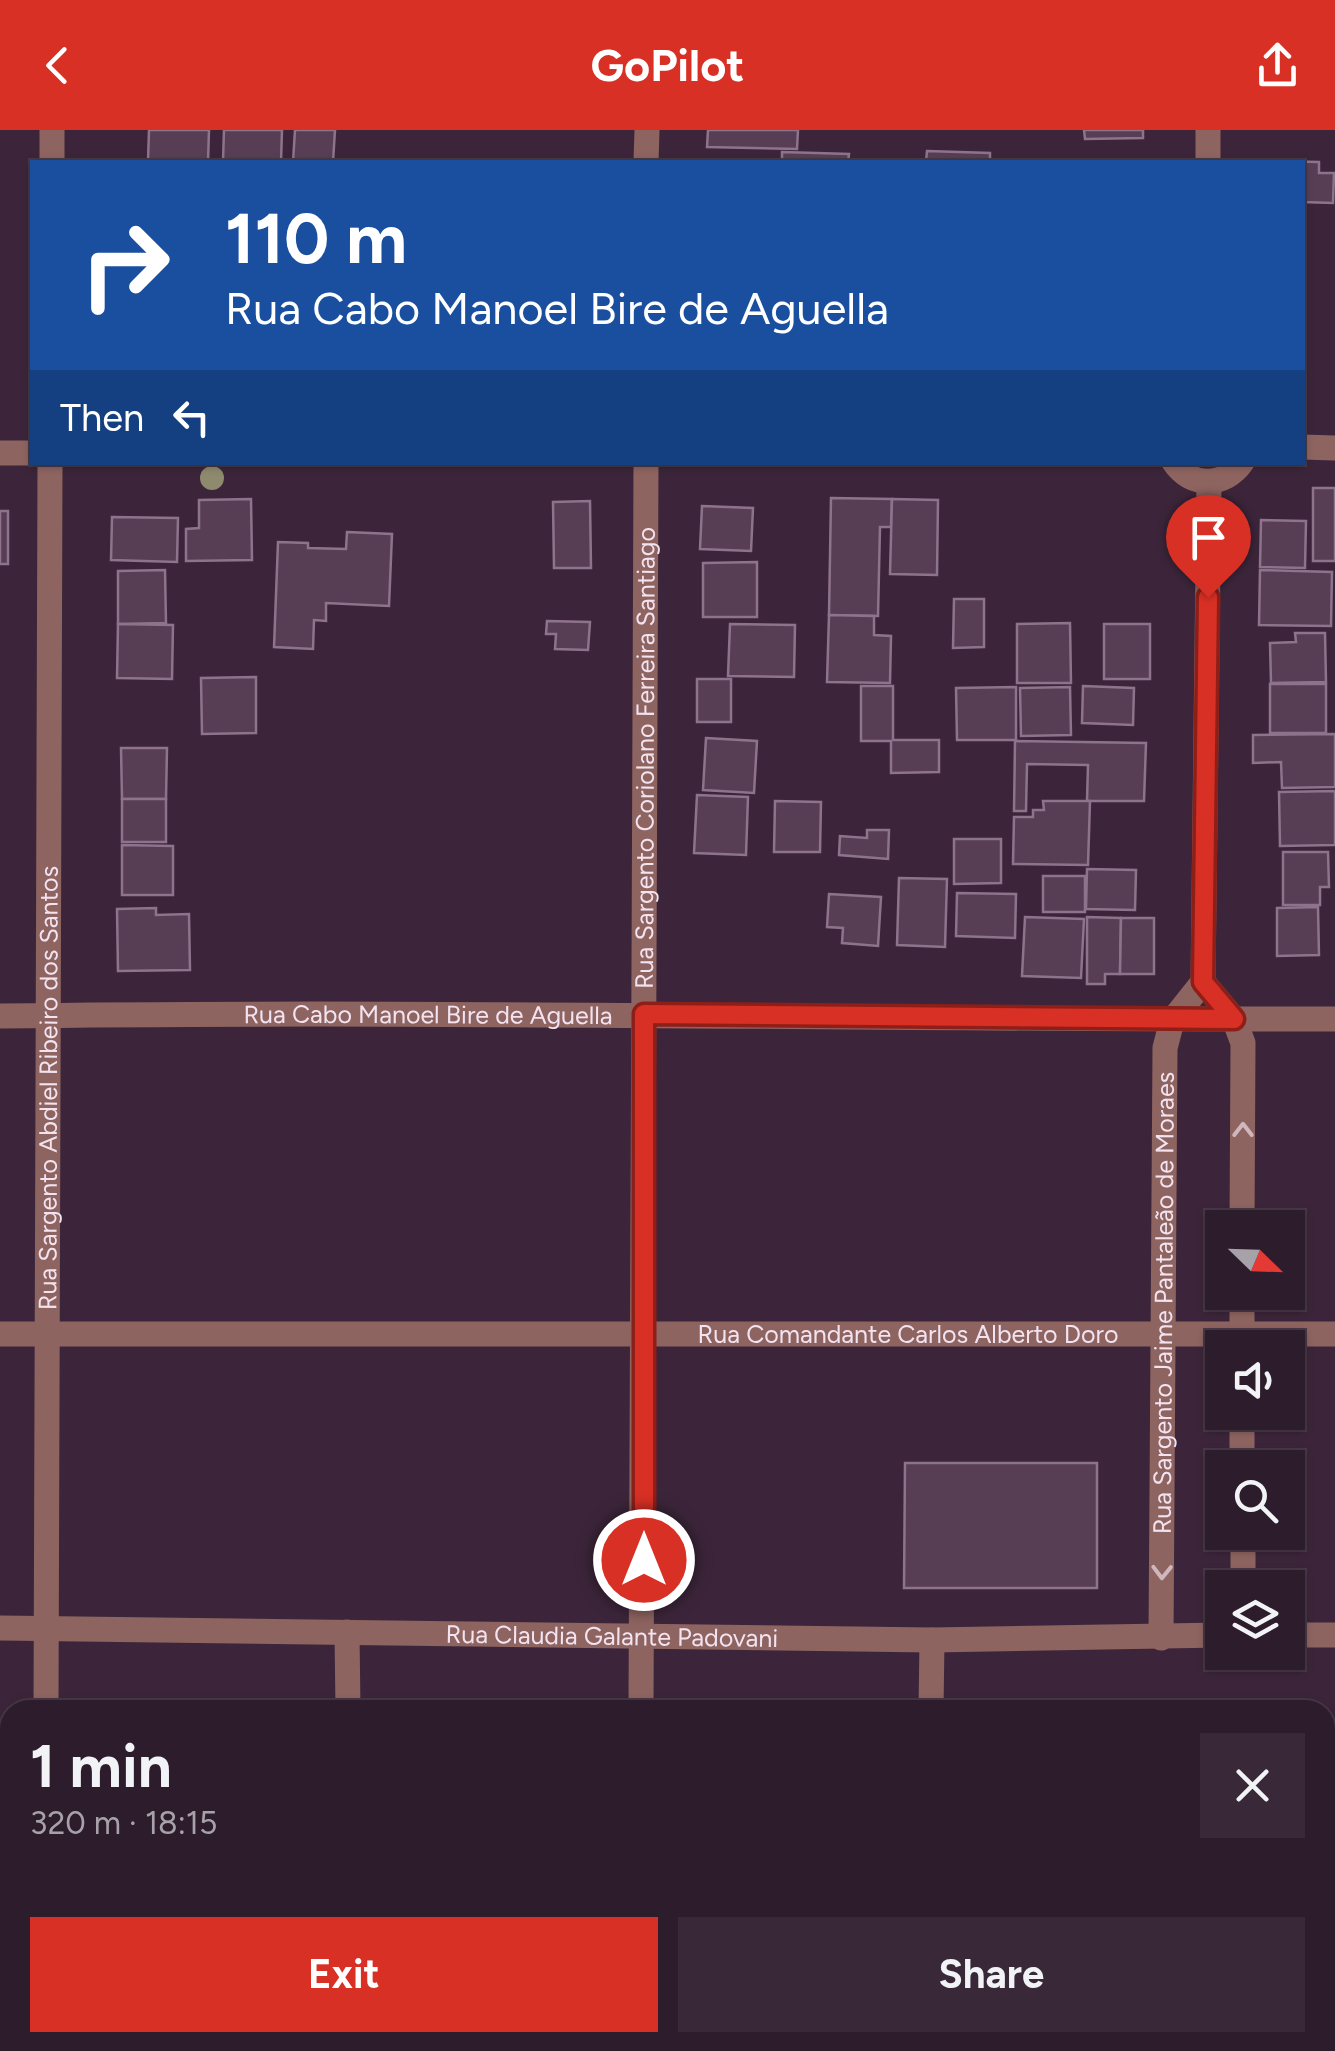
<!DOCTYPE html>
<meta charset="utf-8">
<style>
:root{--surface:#2d1c2c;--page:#392938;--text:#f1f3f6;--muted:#a7a1a9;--line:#483a48;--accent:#d93025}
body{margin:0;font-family:Figtree,sans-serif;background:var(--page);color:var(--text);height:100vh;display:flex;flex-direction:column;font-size:38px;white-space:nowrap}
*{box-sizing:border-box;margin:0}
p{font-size:32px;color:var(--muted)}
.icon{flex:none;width:55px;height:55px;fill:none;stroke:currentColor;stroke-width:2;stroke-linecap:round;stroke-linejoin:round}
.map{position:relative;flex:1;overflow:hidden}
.drawer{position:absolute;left:0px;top:1570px;width:1335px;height:352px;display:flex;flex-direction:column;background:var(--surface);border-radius:30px 30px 0 0;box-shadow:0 2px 8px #0004,0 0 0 2px var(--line)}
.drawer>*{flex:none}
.guide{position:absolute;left:30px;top:30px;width:1275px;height:305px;border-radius:0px;box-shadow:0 2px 8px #0004,0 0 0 2px var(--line);background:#1a4fa0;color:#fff;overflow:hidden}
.needle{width:65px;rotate:113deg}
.tools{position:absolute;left:1205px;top:1080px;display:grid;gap:20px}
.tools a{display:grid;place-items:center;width:100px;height:100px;border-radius:0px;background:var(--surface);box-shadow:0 2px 8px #0004,0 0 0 2px var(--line);font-size:50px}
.pin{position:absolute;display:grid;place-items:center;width:85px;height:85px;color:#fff;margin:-102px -42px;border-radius:50% 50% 50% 0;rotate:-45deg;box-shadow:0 0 10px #0007}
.pin .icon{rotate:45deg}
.me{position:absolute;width:110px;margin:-55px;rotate:0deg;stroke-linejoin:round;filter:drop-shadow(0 0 8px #0008)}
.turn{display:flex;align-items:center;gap:35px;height:210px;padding:0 30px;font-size:45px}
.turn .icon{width:130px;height:130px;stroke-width:2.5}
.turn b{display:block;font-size:70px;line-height:85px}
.then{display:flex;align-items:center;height:95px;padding:0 30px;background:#0003;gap:20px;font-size:38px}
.round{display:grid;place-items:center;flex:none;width:105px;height:105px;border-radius:0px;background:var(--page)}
.headline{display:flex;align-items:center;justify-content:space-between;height:170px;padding:0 30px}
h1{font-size:60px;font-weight:700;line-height:75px}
.cta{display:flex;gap:20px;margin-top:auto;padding:20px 30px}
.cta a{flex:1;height:115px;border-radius:0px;background:var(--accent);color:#fff;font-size:40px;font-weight:700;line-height:115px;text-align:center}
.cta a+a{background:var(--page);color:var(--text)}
header{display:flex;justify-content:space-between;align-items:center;height:130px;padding:0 30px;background:var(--accent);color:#fff;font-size:45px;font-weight:700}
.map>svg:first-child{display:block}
.building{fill:#573e55;stroke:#8e738c;stroke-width:2.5}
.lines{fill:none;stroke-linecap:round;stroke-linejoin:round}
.street{stroke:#8e6460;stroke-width:25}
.tree{fill:#8e8a6d}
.oneway{stroke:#d0b7be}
.route-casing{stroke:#8d1f18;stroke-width:25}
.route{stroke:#d93025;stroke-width:18}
.labels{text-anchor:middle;stroke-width:10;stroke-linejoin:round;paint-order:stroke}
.street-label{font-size:25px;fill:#f3e3f1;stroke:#3c253a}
</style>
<header><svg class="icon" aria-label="back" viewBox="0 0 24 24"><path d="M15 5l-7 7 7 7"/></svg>GoPilot<svg class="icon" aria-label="share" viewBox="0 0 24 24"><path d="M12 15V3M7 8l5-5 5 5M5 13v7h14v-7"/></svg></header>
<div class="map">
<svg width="1335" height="1921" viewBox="0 0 1335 1921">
<rect width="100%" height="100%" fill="#3c253a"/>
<g class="building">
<polygon points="149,0 209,0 208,32 148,31"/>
<polygon points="224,0 282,0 281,32 223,31"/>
<polygon points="295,0 335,0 333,32 293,32"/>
<polygon points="708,0 798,0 797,19 707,17"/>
<polygon points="1084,0 1143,0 1143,8 1085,9"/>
<polygon points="927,21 990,23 990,32 926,32"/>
<polygon points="782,22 849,24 848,32 782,32"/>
<polygon points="1271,31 1319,32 1319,43 1334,43 1333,73 1302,72 1302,32"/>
<rect x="1313" y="358" width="22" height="73"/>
<polygon points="831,368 892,369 891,397 880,397 878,486 829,485"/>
<polygon points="251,369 252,430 186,431 186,399 199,398 199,370"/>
<polygon points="892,369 938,370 937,445 890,444"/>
<polygon points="590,371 591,438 554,438 553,372"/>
<polygon points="702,376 753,378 751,421 700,419"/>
<rect x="0" y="381" width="8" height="53"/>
<polygon points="112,387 178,388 177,432 111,430"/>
<polygon points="1261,390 1306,391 1305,438 1260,437"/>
<polygon points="347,402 392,404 389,476 326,473 326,491 314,490 313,519 274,517 278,412 308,413 308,418 346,419"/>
<polygon points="757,432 757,487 703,487 703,433"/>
<polygon points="165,440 166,493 118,494 118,441"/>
<polygon points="1260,440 1332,442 1331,496 1259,495"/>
<polygon points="954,469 984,469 984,517 953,518"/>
<polygon points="829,485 874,486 874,505 891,506 890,553 827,552"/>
<polygon points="547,491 590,492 588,520 555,519 556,504 546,504"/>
<polygon points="1070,493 1071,553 1017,553 1017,494"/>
<polygon points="118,494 173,495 172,549 117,548"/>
<polygon points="730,494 795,495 794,547 728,546"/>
<rect x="1104" y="494" width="46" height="55"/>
<polygon points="1295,503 1325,503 1326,552 1271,553 1270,513 1296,512"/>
<polygon points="256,547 256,603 202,604 201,548"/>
<rect x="697" y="549" width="34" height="43"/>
<rect x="1270" y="554" width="56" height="49"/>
<polygon points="861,556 893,556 893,610 939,610 939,642 891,643 891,611 861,611"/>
<polygon points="1083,556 1134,558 1133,595 1082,593"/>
<polygon points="1016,557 1016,610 957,610 956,558"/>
<polygon points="1070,557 1071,605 1021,606 1020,558"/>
<polygon points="1335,604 1335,657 1282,658 1281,632 1253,633 1253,605"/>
<polygon points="706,608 757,611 754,663 703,660"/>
<polygon points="1015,611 1146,613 1144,671 1087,671 1088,635 1027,634 1026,681 1014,681"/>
<polygon points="121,618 167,618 166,669 122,669"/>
<polygon points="1335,661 1335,715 1280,716 1279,662"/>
<polygon points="697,665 748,667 746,725 694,723"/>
<rect x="122" y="669" width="44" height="43"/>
<polygon points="775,671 821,672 820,722 774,722"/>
<polygon points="1043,671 1090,671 1088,735 1013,734 1014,687 1033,687 1033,680 1044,680"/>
<polygon points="867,700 889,700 888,729 839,725 840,706 867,708"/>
<polygon points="954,709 1001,709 1001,753 954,754"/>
<polygon points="122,715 173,716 173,765 122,765"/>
<polygon points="1283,722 1328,722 1329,757 1320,757 1320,775 1283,775"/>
<polygon points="1087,739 1136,740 1135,780 1086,779"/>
<rect x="1043" y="746" width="42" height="36"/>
<polygon points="899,748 947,749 945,817 897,815"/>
<polygon points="957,763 1016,764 1015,808 956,806"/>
<polygon points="829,764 881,767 878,816 842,813 843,798 827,797"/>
<polygon points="1318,777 1319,825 1277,826 1277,778"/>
<polygon points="156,778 156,785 189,784 190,840 118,841 117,779"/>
<polygon points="1025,787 1084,789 1081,848 1022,846"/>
<polygon points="1087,787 1121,788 1120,844 1105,844 1105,854 1087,854"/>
<polygon points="1121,788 1154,788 1154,844 1120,844"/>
<polygon points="905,1333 1097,1333 1097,1458 904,1458"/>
</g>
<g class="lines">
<g class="street">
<polyline points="52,32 52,0"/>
<polyline points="646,32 647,0"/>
<polyline points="1208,32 1208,0"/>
<polyline points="1302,317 1335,318"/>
<polyline points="0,323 32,323"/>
<path d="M1174 332C1191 358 1225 357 1242 332"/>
<polyline points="1203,852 1234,889 1243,913 1242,1098"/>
<path id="s1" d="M0 886C445 880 890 890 1335 889"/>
<path id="s2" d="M0 1204H1335"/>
<polyline points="1242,1218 1242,1162"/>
<polyline points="1242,1282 1242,1338"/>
<polyline points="1243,1402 1243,1458"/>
<path id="s3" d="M0 1498 932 1510 1222 1505"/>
<polyline points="347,1502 348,1580"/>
<polyline points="1288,1505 1335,1505"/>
<path id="s4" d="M1161 1508 1165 918 1172 891 1203 852 1209 352"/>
<path id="s5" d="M46 1580 50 332"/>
<path id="s6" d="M641 1580 646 332"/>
<polyline points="931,1580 932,1510"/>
<polyline points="0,1777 10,1787"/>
<polyline points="1325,1794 1335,1794"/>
<polyline points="52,1912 52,1921"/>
<polyline points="348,1912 348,1921"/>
<polyline points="918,1921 919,1912"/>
</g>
</g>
<circle class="tree" cx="212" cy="348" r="12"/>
<defs><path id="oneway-chevron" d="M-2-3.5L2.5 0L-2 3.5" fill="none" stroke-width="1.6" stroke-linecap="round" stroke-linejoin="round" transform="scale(2.5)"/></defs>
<g class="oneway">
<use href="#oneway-chevron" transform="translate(1243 1000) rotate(-90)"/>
<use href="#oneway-chevron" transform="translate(1162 1442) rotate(91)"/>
</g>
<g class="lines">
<g class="route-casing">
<polyline id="route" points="644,1430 644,884 1234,889 1203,852 1208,467"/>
</g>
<use href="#route" class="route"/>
</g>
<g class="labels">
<g class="street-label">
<text dy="9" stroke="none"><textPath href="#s6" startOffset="952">Rua Sargento Coriolano Ferreira Santiago</textPath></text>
<text dy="9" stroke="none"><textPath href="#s1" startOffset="428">Rua Cabo Manoel Bire de Aguella</textPath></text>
<text dy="9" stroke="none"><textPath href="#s5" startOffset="622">Rua Sargento Abdiel Ribeiro dos Santos</textPath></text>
<text dy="9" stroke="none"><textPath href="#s4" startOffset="335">Rua Sargento Jaime Pantaleão de Moraes</textPath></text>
<text dy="9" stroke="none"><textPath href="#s2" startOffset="908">Rua Comandante Carlos Alberto Doro</textPath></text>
<text dy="9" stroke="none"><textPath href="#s3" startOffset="612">Rua Claudia Galante Padovani</textPath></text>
</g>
</g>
</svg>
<div class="tools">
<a><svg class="needle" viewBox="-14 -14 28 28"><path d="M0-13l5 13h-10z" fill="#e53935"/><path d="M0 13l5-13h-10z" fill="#a7a1a9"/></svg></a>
<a><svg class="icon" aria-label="sound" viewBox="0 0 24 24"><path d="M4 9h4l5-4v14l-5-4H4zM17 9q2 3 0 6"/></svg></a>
<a><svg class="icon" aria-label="search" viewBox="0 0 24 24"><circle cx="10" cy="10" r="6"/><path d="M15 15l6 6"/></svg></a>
<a><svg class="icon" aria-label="layers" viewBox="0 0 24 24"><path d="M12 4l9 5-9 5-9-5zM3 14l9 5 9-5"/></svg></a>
</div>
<div class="pin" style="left:1208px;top:467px;background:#d93025"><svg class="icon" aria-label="arrive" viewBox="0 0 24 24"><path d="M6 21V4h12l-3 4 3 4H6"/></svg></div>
<svg class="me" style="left:644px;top:1430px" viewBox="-20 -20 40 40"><circle r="17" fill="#d93025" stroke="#fff" stroke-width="3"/><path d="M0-11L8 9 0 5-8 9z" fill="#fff"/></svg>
<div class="guide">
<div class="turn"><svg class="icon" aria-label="right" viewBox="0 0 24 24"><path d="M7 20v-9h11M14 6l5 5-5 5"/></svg><div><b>110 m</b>Rua Cabo Manoel Bire de Aguella</div></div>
<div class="then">Then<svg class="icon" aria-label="left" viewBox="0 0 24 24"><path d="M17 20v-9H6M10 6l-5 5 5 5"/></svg></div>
</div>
<section class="drawer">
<div class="headline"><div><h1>1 min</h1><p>320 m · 18:15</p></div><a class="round"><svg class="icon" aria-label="close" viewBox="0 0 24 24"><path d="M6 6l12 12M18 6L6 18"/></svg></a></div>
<div class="cta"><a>Exit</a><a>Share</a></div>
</section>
</div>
